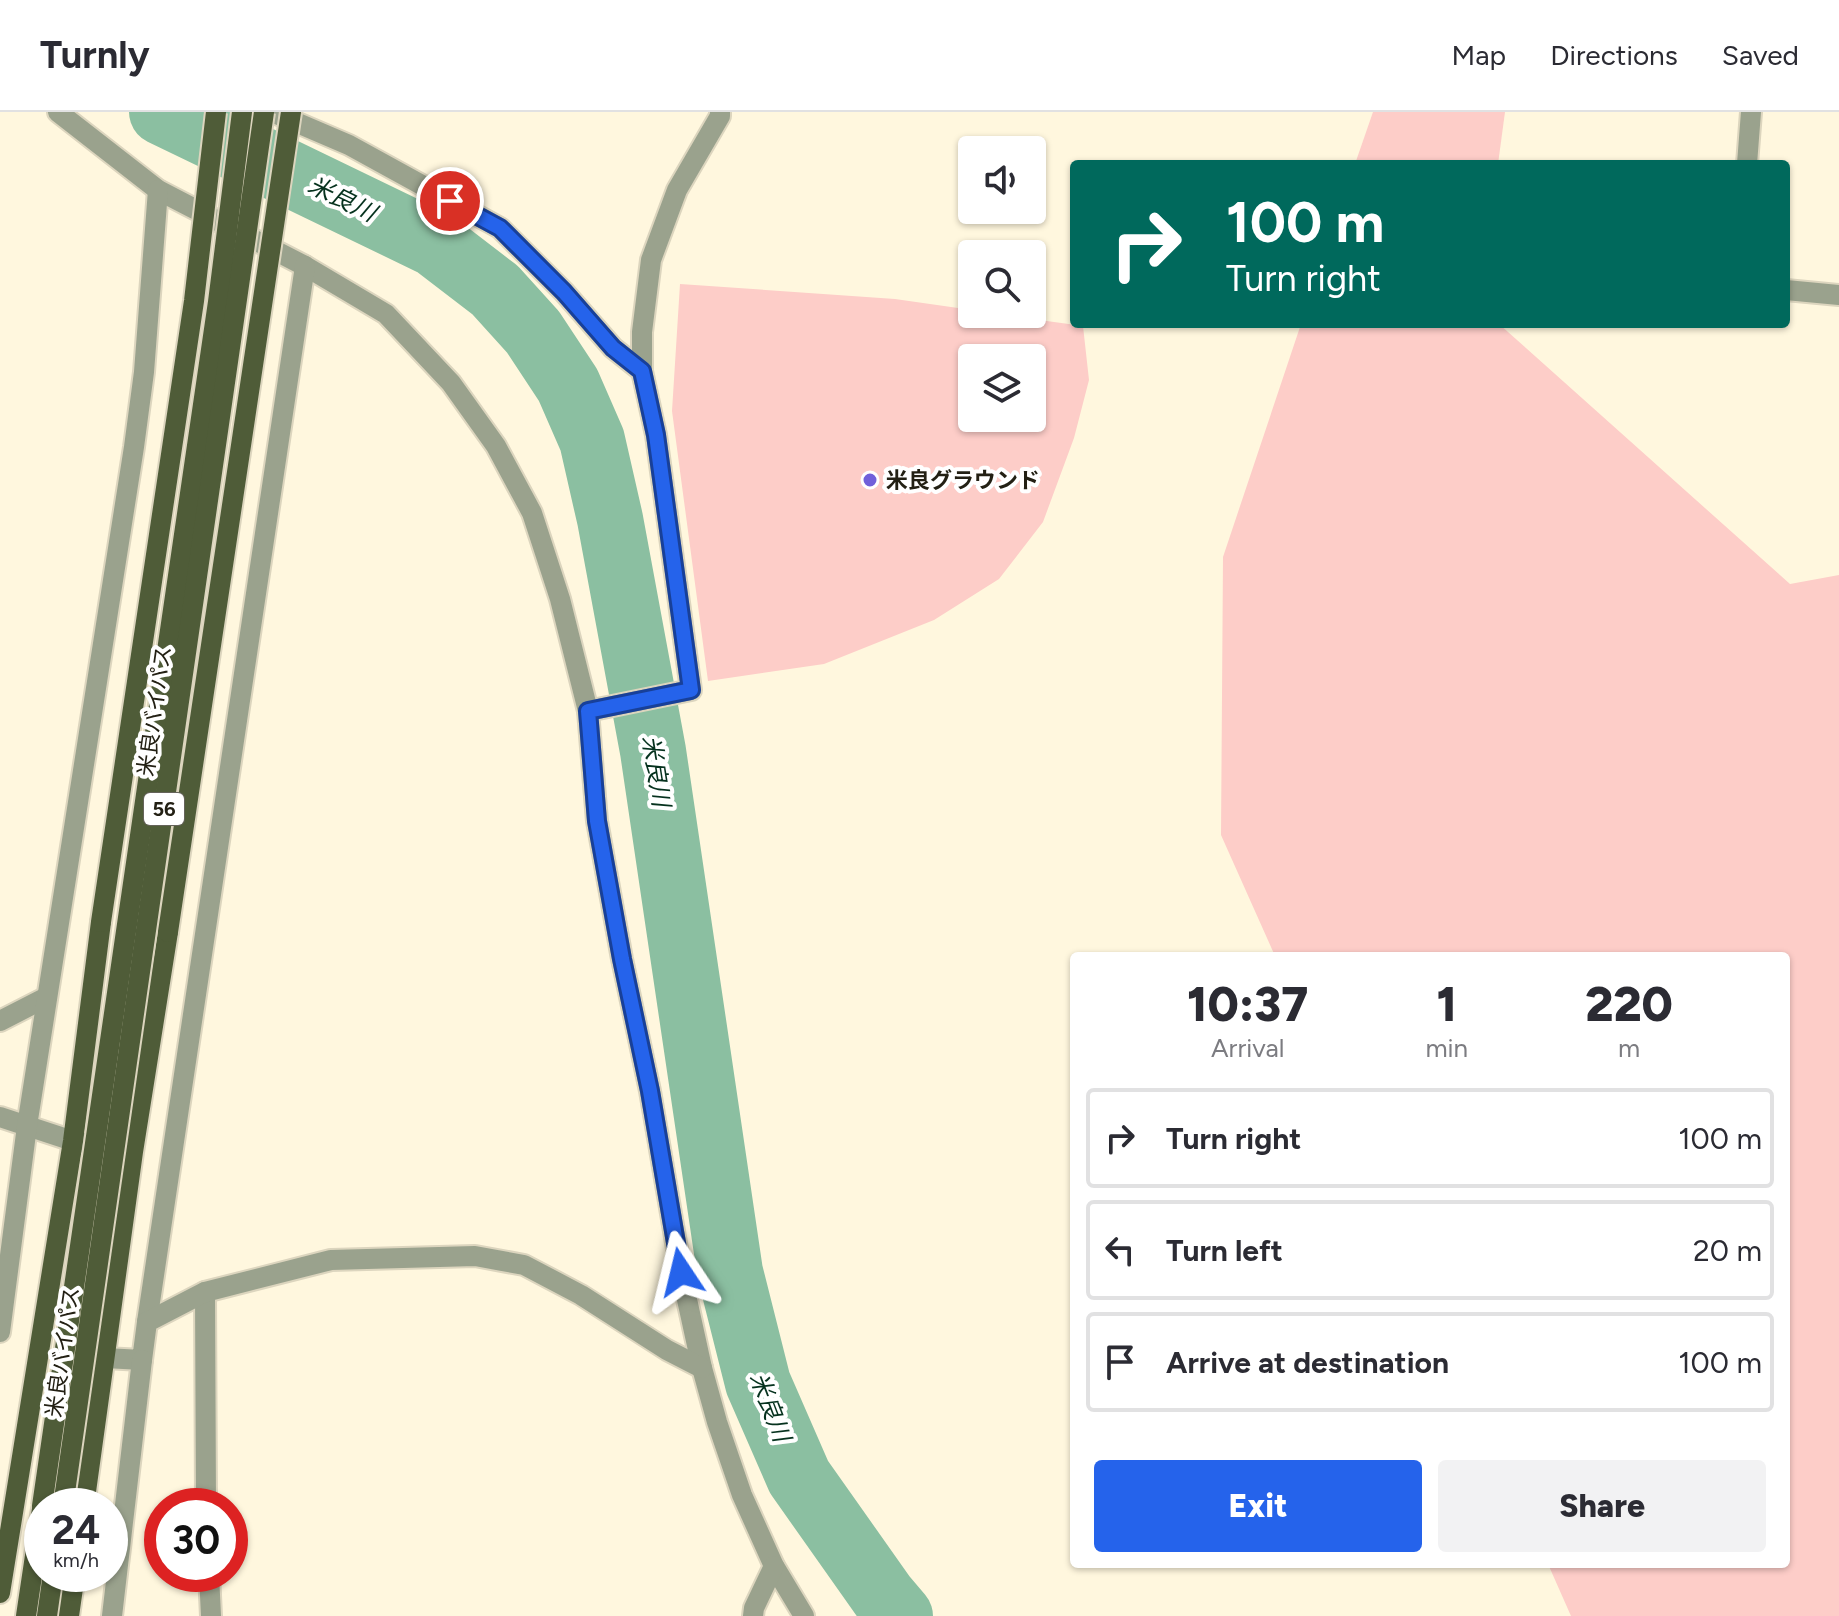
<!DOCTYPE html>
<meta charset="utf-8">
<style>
:root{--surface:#fff;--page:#f2f2f3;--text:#2b2b33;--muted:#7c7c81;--line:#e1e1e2;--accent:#2563eb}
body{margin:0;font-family:Figtree,"Noto Sans JP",sans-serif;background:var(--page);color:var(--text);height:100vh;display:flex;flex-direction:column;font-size:30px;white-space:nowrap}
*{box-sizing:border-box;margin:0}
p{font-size:26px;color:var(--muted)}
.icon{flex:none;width:44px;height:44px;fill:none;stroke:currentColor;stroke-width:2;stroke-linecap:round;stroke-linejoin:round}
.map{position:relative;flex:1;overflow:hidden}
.sheet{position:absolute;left:1070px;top:840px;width:720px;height:616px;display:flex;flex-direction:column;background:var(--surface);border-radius:8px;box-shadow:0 2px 6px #0004}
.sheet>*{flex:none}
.hud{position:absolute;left:1070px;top:48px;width:720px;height:168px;border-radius:8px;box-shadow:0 2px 6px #0004;background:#00695c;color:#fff;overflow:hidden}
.fabs{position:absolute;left:958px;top:24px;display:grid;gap:16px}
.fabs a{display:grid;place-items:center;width:88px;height:88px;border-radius:8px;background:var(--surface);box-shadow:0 2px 6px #0004;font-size:40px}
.speed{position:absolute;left:24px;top:1376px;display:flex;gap:16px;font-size:40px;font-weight:700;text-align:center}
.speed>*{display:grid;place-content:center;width:104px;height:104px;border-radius:50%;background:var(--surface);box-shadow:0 2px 6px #0004;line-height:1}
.speed small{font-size:20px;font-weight:400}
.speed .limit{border:12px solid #d22;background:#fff;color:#111}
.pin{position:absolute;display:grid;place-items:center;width:68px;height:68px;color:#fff;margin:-34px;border:4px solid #fff;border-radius:50%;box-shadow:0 2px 8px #0007}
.me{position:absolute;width:88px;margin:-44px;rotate:350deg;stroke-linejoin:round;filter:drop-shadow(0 0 6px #0008)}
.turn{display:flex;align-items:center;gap:28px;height:168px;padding:0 24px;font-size:36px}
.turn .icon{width:104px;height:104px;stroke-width:2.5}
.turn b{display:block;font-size:56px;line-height:68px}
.eta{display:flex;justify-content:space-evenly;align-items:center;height:136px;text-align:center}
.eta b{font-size:48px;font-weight:800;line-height:56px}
.cta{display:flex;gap:16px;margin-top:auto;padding:16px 24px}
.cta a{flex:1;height:92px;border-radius:8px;background:var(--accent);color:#fff;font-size:32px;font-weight:800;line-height:92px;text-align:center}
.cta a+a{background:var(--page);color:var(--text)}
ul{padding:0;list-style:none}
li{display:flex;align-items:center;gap:24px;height:100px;margin:0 16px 12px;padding:0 8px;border:4px solid var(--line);border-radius:8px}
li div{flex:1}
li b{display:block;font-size:30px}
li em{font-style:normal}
header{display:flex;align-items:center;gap:48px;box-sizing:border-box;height:112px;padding:0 40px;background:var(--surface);border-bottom:2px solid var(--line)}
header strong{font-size:38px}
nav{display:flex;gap:44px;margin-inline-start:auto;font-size:28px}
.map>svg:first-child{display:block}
.green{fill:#fdcdc8;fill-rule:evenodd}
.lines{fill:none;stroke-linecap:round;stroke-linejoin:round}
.river{stroke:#8bbfa1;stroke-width:66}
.minor-casing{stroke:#dcd5be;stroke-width:24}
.major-casing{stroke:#dcd5be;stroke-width:24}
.minor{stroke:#9aa28d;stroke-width:20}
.major{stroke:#4f5c38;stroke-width:20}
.major-bridge-casing{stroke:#dcd5be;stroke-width:24;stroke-linecap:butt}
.major-bridge{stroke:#4f5c38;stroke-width:20}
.route-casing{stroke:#184099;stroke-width:20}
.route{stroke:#2563eb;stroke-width:14}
.poi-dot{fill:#7160da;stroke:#fff;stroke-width:3}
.labels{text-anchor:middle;stroke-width:8;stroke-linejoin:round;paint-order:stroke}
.shield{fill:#fff;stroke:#65635a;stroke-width:2}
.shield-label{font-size:20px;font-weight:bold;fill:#232014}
.poi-label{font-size:22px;font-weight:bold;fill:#232014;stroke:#fff;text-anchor:start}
.street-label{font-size:22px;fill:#232014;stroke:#fff}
.water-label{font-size:24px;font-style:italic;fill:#06321e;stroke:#fff}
</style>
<header>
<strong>Turnly</strong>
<nav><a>Map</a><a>Directions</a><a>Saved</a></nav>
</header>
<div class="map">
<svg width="1839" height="1504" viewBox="0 0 1839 1504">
<rect width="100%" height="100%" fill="#fff7de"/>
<g class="green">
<polygon points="1373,0 1505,0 1498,52 1355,52"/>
<path d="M680 172 895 187 972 198V202H997L1083 214 1089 268 1074 326 1043 410 999 467 934 508 824 552 708 569 672 299ZM972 246H1032V306H972Z"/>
<polygon points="1301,212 1499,212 1790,472 1839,463 1839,1504 1571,1504 1548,1452 1786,1452 1786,844 1275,844 1221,723 1223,445"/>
</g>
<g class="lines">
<polyline class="river" points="162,0 435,132 495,178 533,220 568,273 592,328 610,407 653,639 730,1160 758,1271 799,1365 883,1484 900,1504"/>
<g class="minor-casing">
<g id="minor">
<polyline points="58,0 158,78 305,154 386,202 451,271 496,334 532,401 560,487 588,599 597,709 622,847 650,979 681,1160 702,1256 717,1310 742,1383 774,1454 804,1504"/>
<polyline points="272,0 349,33 500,116 564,180 613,236 642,259"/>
<polyline points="1747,52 1751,0"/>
<polyline points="1786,178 1839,183"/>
<polyline points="588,599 691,578 656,323 642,259 642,220 651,148 677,78 720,4 720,0"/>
<polyline points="0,909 47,885"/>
<polyline points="0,1005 73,1029 90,1032"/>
<polyline points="205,1180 206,1394"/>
<polyline points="147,1210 305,154"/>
<polyline points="0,1220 27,1014 134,335 144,260 158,78"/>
<polyline points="105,1246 142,1248 147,1210 205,1180 331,1148 475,1144 524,1153 581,1183 667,1238 702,1256"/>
<polyline points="209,1462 211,1504"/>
<polyline points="112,1504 142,1248"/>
<polyline points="753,1504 754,1496 774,1454"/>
</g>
</g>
<g class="major-casing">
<g id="major">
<polyline points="84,1394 133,1040 168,820"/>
<polyline points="0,1481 73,1029 101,810"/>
<polyline points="26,1504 42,1397"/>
<polyline points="47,1504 53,1462"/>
<polyline points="69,1504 75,1462"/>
</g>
</g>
<use href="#minor" class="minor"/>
<use href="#major" class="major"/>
<g class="major-bridge-casing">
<g id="major-bridge">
<polyline points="101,810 194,189 216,0"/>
<polyline points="168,820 291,0"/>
<polyline points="42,1394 218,190 242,0"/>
<polyline points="63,1394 264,0"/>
</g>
</g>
<use href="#major-bridge" class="major-bridge"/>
</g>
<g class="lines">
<g class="route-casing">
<polyline id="route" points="450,89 500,116 564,180 613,236 642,259 656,323 691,578 588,599 597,709 622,847 650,979 681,1160"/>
</g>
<use href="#route" class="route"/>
</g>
<circle class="poi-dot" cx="870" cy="368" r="8"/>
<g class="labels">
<rect class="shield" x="144" y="681" width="40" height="32" rx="6"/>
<g class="shield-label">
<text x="164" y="704">56</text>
</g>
<g class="poi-label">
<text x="886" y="376">米良グラウンド</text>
</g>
<g class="street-label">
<text transform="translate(154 599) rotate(-82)" y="8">米良バイパス</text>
<text transform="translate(62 1240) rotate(-82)" y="8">米良バイパス</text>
</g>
<g class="water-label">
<text transform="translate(342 87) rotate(26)" y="8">米良川</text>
<text transform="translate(656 659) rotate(81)" y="8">米良川</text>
<text transform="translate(770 1295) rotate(69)" y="8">米良川</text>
</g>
</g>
</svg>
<div class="fabs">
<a><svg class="icon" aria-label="sound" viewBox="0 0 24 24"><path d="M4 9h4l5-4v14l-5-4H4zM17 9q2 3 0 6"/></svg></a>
<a><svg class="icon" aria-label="search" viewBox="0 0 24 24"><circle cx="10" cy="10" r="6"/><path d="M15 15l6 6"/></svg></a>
<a><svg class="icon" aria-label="layers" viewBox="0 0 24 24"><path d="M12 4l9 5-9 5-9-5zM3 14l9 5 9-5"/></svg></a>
</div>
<div class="speed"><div>24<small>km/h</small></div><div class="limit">30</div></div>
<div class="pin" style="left:450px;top:89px;background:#d93025"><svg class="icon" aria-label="arrive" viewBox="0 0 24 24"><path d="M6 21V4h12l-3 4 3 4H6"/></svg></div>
<svg class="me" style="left:681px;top:1160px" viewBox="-20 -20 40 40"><path d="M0-17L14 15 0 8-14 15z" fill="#2563eb" stroke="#fff" stroke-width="4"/></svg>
<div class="hud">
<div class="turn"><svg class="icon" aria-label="right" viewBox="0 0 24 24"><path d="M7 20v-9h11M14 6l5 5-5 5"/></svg><div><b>100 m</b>Turn right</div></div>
</div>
<section class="sheet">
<div class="eta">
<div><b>10:37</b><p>Arrival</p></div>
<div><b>1</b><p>min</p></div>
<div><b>220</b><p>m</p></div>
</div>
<ul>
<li><svg class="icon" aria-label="right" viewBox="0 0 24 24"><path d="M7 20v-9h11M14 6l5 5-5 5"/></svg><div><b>Turn right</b></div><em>100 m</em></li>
<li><svg class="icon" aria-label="left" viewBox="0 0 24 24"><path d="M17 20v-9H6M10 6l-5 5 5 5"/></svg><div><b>Turn left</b></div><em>20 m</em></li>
<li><svg class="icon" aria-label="arrive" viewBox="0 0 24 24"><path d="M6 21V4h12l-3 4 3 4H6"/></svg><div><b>Arrive at destination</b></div><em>100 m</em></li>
</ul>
<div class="cta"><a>Exit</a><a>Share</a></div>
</section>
</div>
